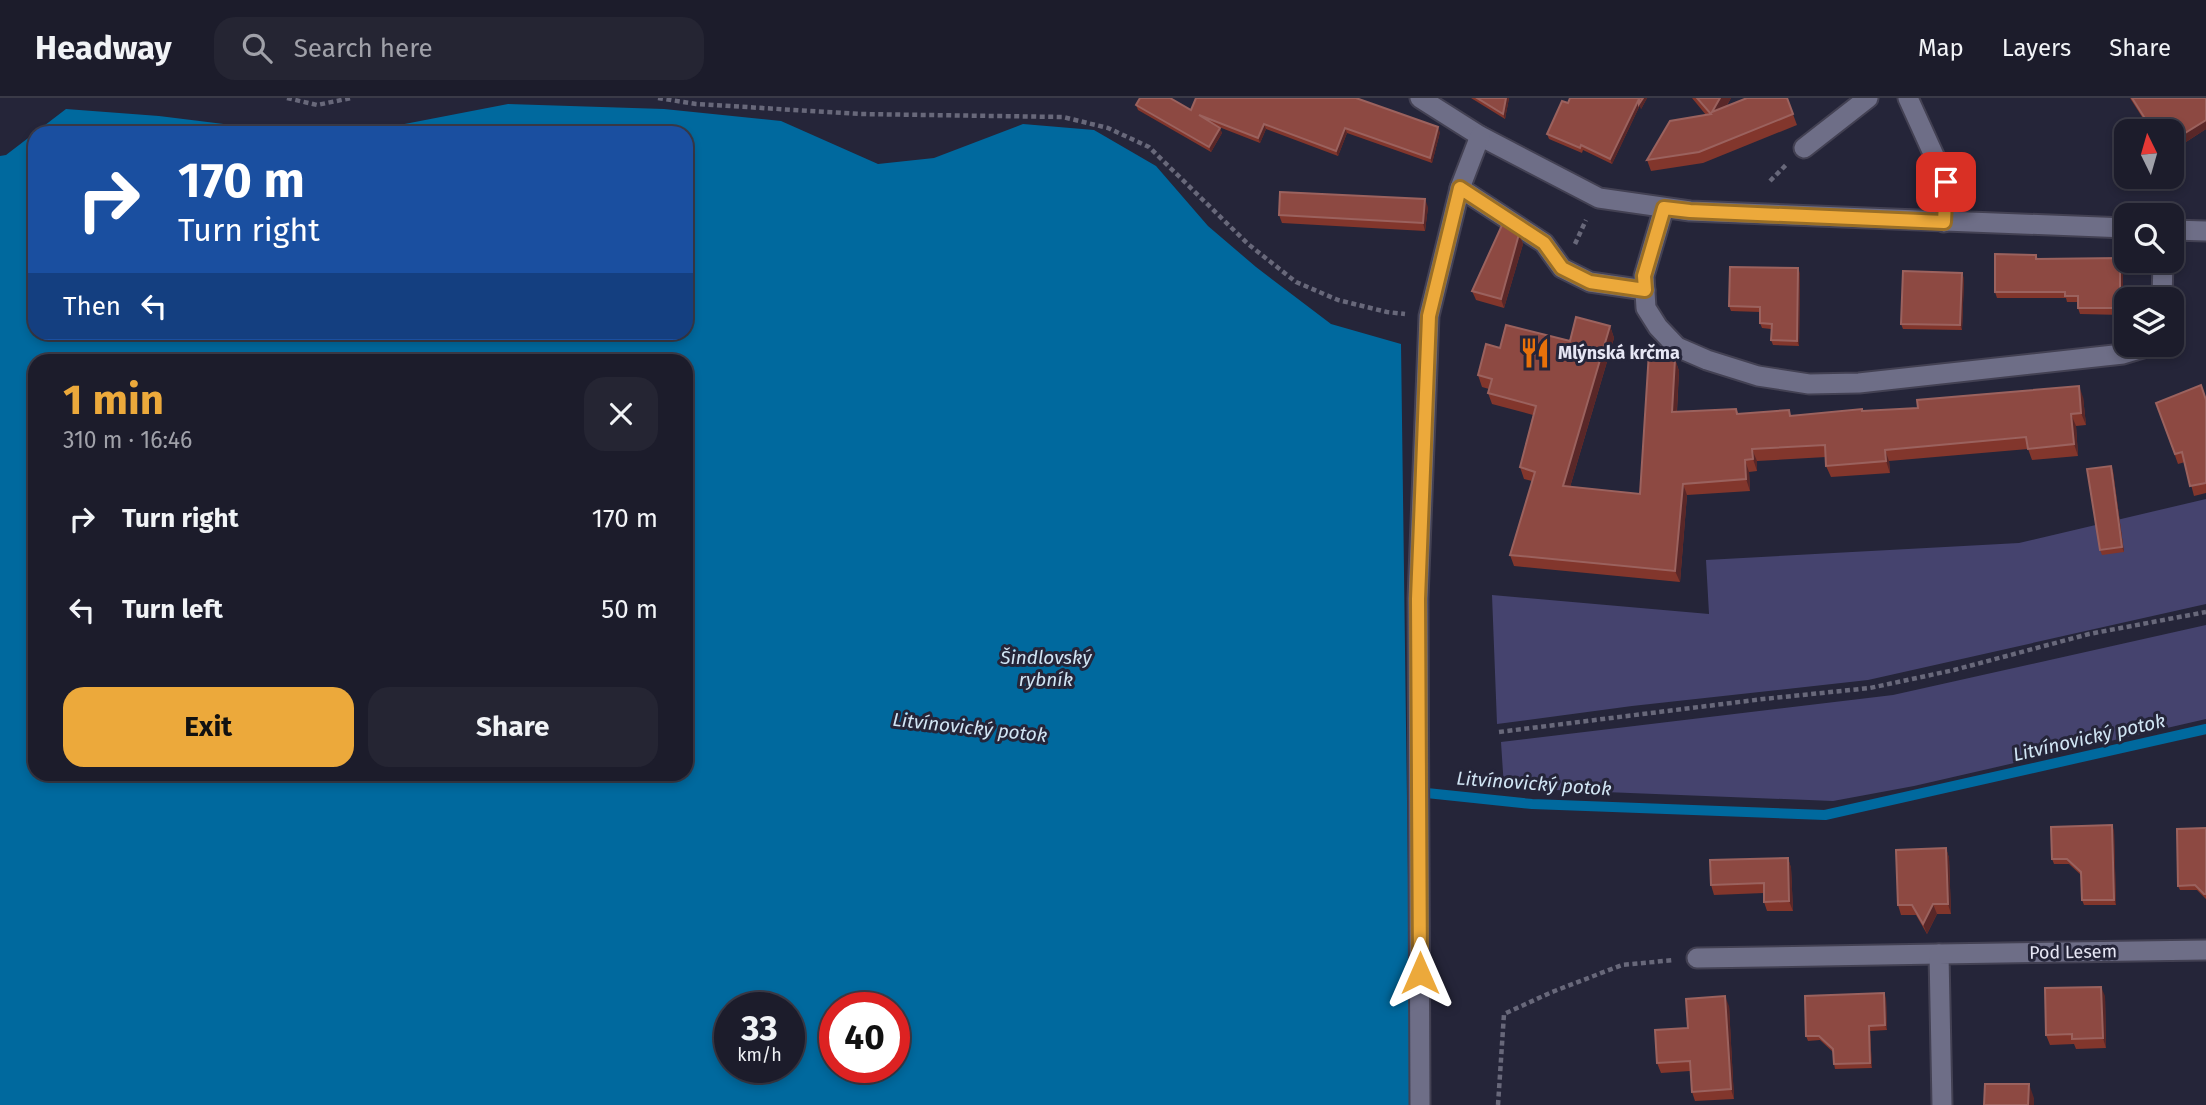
<!DOCTYPE html>
<meta charset="utf-8">
<style>
:root{--surface:#1c1c2b;--page:#252533;--text:#f1f3f6;--muted:#a0a1a9;--line:#3a3a47;--accent:#eca93b}
body{margin:0;font-family:"Fira Sans",sans-serif;background:var(--page);color:var(--text);height:100vh;display:flex;flex-direction:column;font-size:26px;white-space:nowrap}
*{box-sizing:border-box;margin:0}
p{font-size:23px;color:var(--muted)}
.icon{flex:none;width:38px;height:38px;fill:none;stroke:currentColor;stroke-width:2;stroke-linecap:round;stroke-linejoin:round}
.map{position:relative;flex:1;overflow:hidden}
.details{position:absolute;left:28px;top:256px;width:665px;height:427px;display:flex;flex-direction:column;background:var(--surface);border-radius:21px;box-shadow:0 4px 10px #0003,0 0 0 2px var(--line)}
.details>*{flex:none}
.guide{position:absolute;left:28px;top:28px;width:665px;height:214px;border-radius:21px;box-shadow:0 4px 10px #0003,0 0 0 2px var(--line);background:#1a4fa0;color:#fff;overflow:hidden}
.needle{width:46px;rotate:355deg}
.controls{position:absolute;left:2114px;top:21px;display:grid;gap:14px}
.controls a{display:grid;place-items:center;width:70px;height:70px;border-radius:14px;background:var(--surface);box-shadow:0 4px 10px #0003,0 0 0 2px var(--line);font-size:35px}
.speed{position:absolute;left:714px;top:894px;display:flex;gap:14px;font-size:35px;font-weight:700;text-align:center}
.speed>*{display:grid;place-content:center;width:91px;height:91px;border-radius:50%;background:var(--surface);box-shadow:0 4px 10px #0003,0 0 0 2px var(--line);line-height:1}
.speed small{font-size:18px;font-weight:400}
.speed .limit{border:10px solid #d22;background:#fff;color:#111}
.pin{position:absolute;display:grid;place-items:center;width:60px;height:60px;color:#fff;margin:-30px;border-radius:14px;box-shadow:0 4px 10px #0006}
.me{position:absolute;width:77px;margin:-38px;rotate:0deg;stroke-linejoin:round;filter:drop-shadow(0 0 5px #0008)}
.turn{display:flex;align-items:center;gap:24px;height:147px;padding:0 35px;font-size:32px}
.turn .icon{width:91px;height:91px;stroke-width:2.5}
.turn b{display:block;font-size:49px;line-height:60px}
.then{display:flex;align-items:center;height:66px;padding:0 35px;background:#0003;gap:14px;font-size:26px}
.round{display:grid;place-items:center;flex:none;width:74px;height:74px;border-radius:21px;background:var(--page)}
.overview{display:flex;align-items:center;justify-content:space-between;height:119px;padding:0 35px}
h1{font-size:42px;font-weight:700;line-height:52px;color:var(--accent)}
.action{display:flex;gap:14px;margin-top:auto;padding:14px 35px}
.action a{flex:1;height:80px;border-radius:21px;background:var(--accent);color:#111;font-size:28px;font-weight:700;line-height:80px;text-align:center}
.action a+a{background:var(--page);color:var(--text)}
ul{padding:0;list-style:none}
li{display:flex;align-items:center;gap:21px;height:91px;padding:0 35px}
li div{flex:1}
li b{display:block;font-size:26px}
li em{font-style:normal}
header{display:flex;align-items:center;gap:42px;box-sizing:border-box;height:98px;padding:0 35px;background:var(--surface);border-bottom:2px solid var(--line)}
header strong{font-size:33px}
nav{display:flex;gap:38px;margin-inline-start:auto;font-size:24px}
.search{width:490px;height:63px;background:var(--page);display:flex;align-items:center;gap:18px;box-sizing:border-box;padding:0 24px;border-radius:21px;color:var(--muted);font-size:26px}
.map>svg:first-child{display:block}
.green{fill:#45436e}
.water{fill:#00699e;fill-rule:evenodd}
.lines{fill:none;stroke-linecap:round;stroke-linejoin:round}
.stream{stroke:#00699e;stroke-width:10}
.minor-casing{stroke:#434153;stroke-width:23}
.tertiary-casing{stroke:#434153;stroke-width:23}
.path{stroke:#68687a;stroke-width:4.5;stroke-dasharray:5 3.5;stroke-linecap:butt}
.minor{stroke:#6e6e87;stroke-width:19}
.tertiary{stroke:#6e6e87;stroke-width:19}
.wall{fill:#82362c}
.shaded-wall{fill:#592728}
.building{fill:#8d4942;stroke:#9b625e;stroke-width:2}
.route-casing{stroke:#996e26;stroke-width:18}
.route{stroke:#eca93b;stroke-width:12}
.labels{text-anchor:middle;stroke-width:6;stroke-linejoin:round;paint-order:stroke}
.poi-label{font-size:18px;font-weight:bold;fill:#e6e6f4;stroke:#252539;text-anchor:start}
.street-label{font-size:18px;fill:#e6e6f4;stroke:#252539}
.water-label{font-size:19px;font-style:italic;fill:#d1e5f4;stroke:#252539}
</style>
<header>
<strong>Headway</strong>
<div class="search"><svg class="icon" aria-label="search" viewBox="0 0 24 24"><circle cx="10" cy="10" r="6"/><path d="M15 15l6 6"/></svg>Search here</div>
<nav><a>Map</a><a>Layers</a><a>Share</a></nav>
</header>
<div class="map">
<svg width="2206" height="1007" viewBox="0 0 2206 1007">
<rect width="100%" height="100%" fill="#252539"/>
<g class="green">
<polygon points="2206,401 2206,506 1868,582 1632,608 1497,626 1492,497 1709,516 1706,462 2019,445"/>
<polygon points="2206,527 2206,621 1914,688 1833,703 1504,690 1501,644 1893,597"/>
</g>
<path class="water" d="M508 6 664 11 781 23 878 66 934 60 1023 26 1094 32 1156 68 1208 128 1256 169 1331 226 1401 246 1411 1007H0V58L6 57 66 11 159 18 296 35H35V234H686V35H358ZM35 262H686V676H35ZM730 910H789V970H730ZM835 910H894V970H835Z"/>
<g class="lines">
<polyline class="stream" points="1417,694 1532,706 1825,717 2206,631"/>
<g class="minor-casing">
<g id="minor">
<polyline points="1908,0 1946,84 1944,124"/>
<polyline points="1804,50 1868,0"/>
<polyline points="1460,90 1544,145 1562,170 1590,184 1645,192"/>
<polyline points="1664,110 1644,178 1646,210 1658,229 1677,249 1707,262 1758,278 1809,286 1859,285 2123,256 2143,250 2147,247"/>
<polyline points="2162,201 2163,163"/>
<polyline points="1697,860 1939,856"/>
<polyline points="1942,1007 1939,856 2206,852"/>
</g>
</g>
<g class="tertiary-casing">
<g id="tertiary">
<polyline points="1420,0 1480,38 1599,100 1690,113 2126,130"/>
<polyline points="2172,132 2206,133"/>
<polyline points="1420,1007 1418,501 1429,218 1460,90 1480,38"/>
</g>
</g>
<g class="path">
<polyline points="287,0 317,7 351,0"/>
<polyline points="658,0 696,6 861,16 1063,19 1108,30 1149,49 1248,146 1296,184 1338,202 1387,214 1405,216"/>
<polyline points="1770,83 1787,66"/>
<polyline points="1575,146 1586,122"/>
<polyline points="1499,634 1763,601 1870,590 1954,572 2089,536 2206,514"/>
<polyline points="1498,1007 1504,916 1552,894 1622,867 1674,862"/>
</g>
<use href="#minor" class="minor"/>
<use href="#tertiary" class="tertiary"/>
</g>
<g class="wall">
<polygon points="1471,0 1509,0 1505,21"/>
<polygon points="1647,0 1641,11 1640,7 1612,66 1583,52 1582,55 1549,41 1547,36 1568,5"/>
<polygon points="1692,0 1731,0 1726,9 1787,0 1797,27 1703,65 1651,73 1647,62 1706,17"/>
<polygon points="2130,0 2206,0 2206,31 2172,53 2172,33 2151,33"/>
<polygon points="1136,7 1440,34 1432,65 1347,35 1338,58 1266,31 1260,45 1219,29 1222,35 1211,54 1138,12"/>
<polygon points="1428,109 1425,133 1282,125 1279,117"/>
<polygon points="1519,136 1523,146 1504,210 1476,202 1472,193"/>
<polygon points="2036,157 2038,161 2123,167 2123,217 2080,216 2078,210 2078,204 2067,204 2066,200 1997,200 1995,194"/>
<polygon points="1800,175 1799,248 1773,247 1771,242 1771,231 1762,230 1760,225 1760,214 1731,213 1729,208"/>
<polygon points="1964,180 1962,232 1903,231 1901,226"/>
<polygon points="1610,228 1614,240 1570,389 1640,396 1675,261 1679,273 1677,314 1736,311 1738,315 1791,318 2083,299 2086,327 2076,328 2078,358 2032,362 2028,351 1889,363 1890,375 1831,379 1826,368 1826,359 1757,363 1757,373 1749,374 1750,393 1687,397 1680,484 1514,468 1510,457 1532,383 1524,381 1520,369 1533,317 1492,306 1488,295 1489,291 1482,289 1478,277 1500,250 1570,243"/>
<polygon points="2206,302 2206,395 2194,398 2185,364 2178,366 2156,305"/>
<polygon points="2111,368 2113,373 2124,454 2102,457 2100,452"/>
<polygon points="2206,730 2206,801 2197,792 2180,792 2178,788"/>
<polygon points="2114,732 2116,807 2084,807 2082,802 2081,777 2069,766 2054,766 2052,761"/>
<polygon points="1946,750 1949,760 1951,816 1937,816 1927,836 1916,817 1901,817 1898,807"/>
<polygon points="1788,760 1791,770 1793,813 1767,813 1764,804 1764,795 1714,797 1711,787"/>
<polygon points="2105,898 2106,950 2076,951 2074,946 2050,947 2046,937"/>
<polygon points="1886,900 1887,932 1870,933 1872,970 1835,971 1834,966 1833,954 1820,942 1808,943 1806,938"/>
<polygon points="1729,908 1734,1001 1695,1003 1692,994 1690,973 1661,975 1657,965 1688,930"/>
</g>
<g class="shaded-wall">
<polygon points="1506,0 1509,0 1505,21 1503,16"/>
<polygon points="1643,0 1647,0 1641,11 1640,7 1612,66 1610,61 1639,1"/>
<polygon points="1720,0 1731,0 1716,25 1712,14"/>
<polygon points="2206,22 2206,31 2172,53 2172,43"/>
<polygon points="1264,26 1266,31 1260,45 1258,40"/>
<polygon points="1438,29 1440,34 1432,65 1430,60"/>
<polygon points="1220,30 1222,35 1211,54 1209,49"/>
<polygon points="1345,30 1347,35 1338,58 1336,53"/>
<polygon points="1425,101 1428,109 1425,133 1423,125"/>
<polygon points="1519,136 1523,146 1504,210 1501,201"/>
<polygon points="2120,160 2123,167 2123,217 2120,210"/>
<polygon points="1798,170 1800,175 1799,248 1797,243"/>
<polygon points="1962,175 1964,180 1962,232 1960,227"/>
<polygon points="1610,228 1614,240 1567,399 1563,388"/>
<polygon points="1675,261 1679,273 1676,325 1672,314"/>
<polygon points="2079,288 2083,299 2086,327 2081,315"/>
<polygon points="2071,316 2076,328 2078,358 2074,346"/>
<polygon points="1752,351 1757,363 1757,373 1753,361"/>
<polygon points="1885,352 1889,363 1890,375 1886,363"/>
<polygon points="1745,362 1749,374 1750,393 1746,381"/>
<polygon points="2111,368 2113,373 2124,454 2122,449"/>
<polygon points="1683,386 1687,397 1680,484 1675,473"/>
<polygon points="2112,727 2114,732 2116,807 2114,802"/>
<polygon points="1946,750 1949,760 1951,816 1948,806"/>
<polygon points="1788,760 1791,770 1793,813 1789,803"/>
<polygon points="1933,806 1937,816 1927,836 1923,826"/>
<polygon points="2101,889 2105,898 2106,950 2103,940"/>
<polygon points="1884,895 1886,900 1887,932 1885,927"/>
<polygon points="1725,898 1729,908 1734,1001 1731,991"/>
<polygon points="1869,928 1870,933 1872,970 1870,965"/>
<polygon points="2029,986 2034,1000 2034,1007 2028,1007"/>
</g>
<g class="building">
<polygon points="1140,0 1170,0 1191,12 1196,0 1356,0 1438,29 1430,60 1345,30 1336,53 1264,26 1258,40 1199,17 1220,30 1209,49 1136,7"/>
<polygon points="1477,0 1506,0 1503,16"/>
<polygon points="1570,0 1643,0 1639,6 1639,1 1610,61 1581,47 1580,50 1547,36 1562,3 1568,5"/>
<polygon points="1697,0 1720,0 1712,14 1747,0 1787,0 1793,16 1699,54 1647,62 1670,23 1711,16"/>
<polygon points="2132,0 2206,0 2206,22 2172,43 2172,33 2153,33"/>
<polygon points="1280,94 1425,101 1423,125 1279,117"/>
<polygon points="1503,125 1519,136 1501,201 1472,193"/>
<polygon points="1995,156 2036,157 2036,161 2120,160 2120,210 2078,210 2078,198 2065,198 2065,194 1995,194"/>
<polygon points="1730,169 1798,170 1797,243 1771,242 1772,226 1760,225 1760,209 1729,208"/>
<polygon points="1903,173 1962,175 1960,227 1901,226"/>
<polygon points="1576,219 1610,228 1563,388 1640,396 1649,254 1675,261 1672,314 1736,311 1737,316 1789,312 1790,318 1862,311 1862,313 1918,310 1917,302 2079,288 2081,315 2071,316 2074,346 2028,351 2026,339 1885,352 1886,363 1826,368 1825,347 1752,351 1753,361 1745,362 1746,381 1683,386 1675,473 1510,457 1535,374 1520,369 1536,308 1488,295 1492,281 1478,277 1486,246 1500,250 1506,227 1570,243"/>
<polygon points="2201,287 2206,302 2206,385 2190,388 2182,354 2175,356 2156,305"/>
<polygon points="2111,368 2122,449 2100,452 2087,371"/>
<polygon points="2112,727 2114,802 2082,802 2081,774 2067,761 2052,761 2051,729"/>
<polygon points="2206,730 2206,796 2204,796 2195,787 2178,788 2177,731"/>
<polygon points="1946,750 1948,806 1933,806 1923,826 1912,807 1898,807 1896,752"/>
<polygon points="1788,760 1789,803 1764,804 1764,785 1711,787 1710,762"/>
<polygon points="2101,889 2103,940 2072,941 2072,936 2046,937 2045,890"/>
<polygon points="1884,895 1885,927 1869,928 1870,965 1834,966 1833,951 1819,938 1806,938 1805,898"/>
<polygon points="1725,898 1731,991 1692,994 1690,963 1657,965 1655,932 1688,930 1686,901"/>
<polygon points="1985,986 2029,986 2028,1007 1984,1007"/>
</g>
<g class="lines">
<g class="route-casing">
<polyline id="route" points="1420,875 1418,501 1429,218 1460,90 1544,145 1562,170 1590,184 1645,192 1644,178 1664,110 1690,113 1944,124 1946,84"/>
</g>
<use href="#route" class="route"/>
</g>
<defs>
<g id="restaurant-bare" transform="scale(2.415)"><path d="M-5-6h1v4h1v-4h1v4h1v-4h1v5L-1.5 .5V6h-2V.5L-5-1ZM5-6V6H3V1.5H1.5Q1.5-4 5-6Z" fill="#e8710a" stroke="#252539" stroke-width="2.5" paint-order="stroke"/></g>
</defs>
<g fill-rule="evenodd">
<use href="#restaurant-bare" x="1535" y="255"/>
</g>
<g class="labels">
<g class="poi-label">
<text x="1558" y="261">Mlýnská krčma</text>
</g>
<g class="street-label">
<text transform="translate(2073 854) rotate(-1)" y="6">Pod Lesem</text>
</g>
<g class="water-label">
<text x="1046" y="566">Šindlovský<tspan x="1046" dy="22">rybník</tspan></text>
<text transform="translate(970 629) rotate(6)" y="7">Litvínovický potok</text>
<text transform="translate(2089 639) rotate(-13)" y="7">Litvínovický potok</text>
<text transform="translate(1534 685) rotate(4)" y="7">Litvínovický potok</text>
</g>
</g>
</svg>
<div class="controls">
<a><svg class="needle" viewBox="-14 -14 28 28"><path d="M0-13l5 13h-10z" fill="#e53935"/><path d="M0 13l5-13h-10z" fill="#a0a1a9"/></svg></a>
<a><svg class="icon" aria-label="search" viewBox="0 0 24 24"><circle cx="10" cy="10" r="6"/><path d="M15 15l6 6"/></svg></a>
<a><svg class="icon" aria-label="layers" viewBox="0 0 24 24"><path d="M12 4l9 5-9 5-9-5zM3 14l9 5 9-5"/></svg></a>
</div>
<div class="speed"><div>33<small>km/h</small></div><div class="limit">40</div></div>
<div class="pin" style="left:1946px;top:84px;background:#d93025"><svg class="icon" aria-label="arrive" viewBox="0 0 24 24"><path d="M6 21V4h12l-3 4 3 4H6"/></svg></div>
<svg class="me" style="left:1420px;top:875px" viewBox="-20 -20 40 40"><path d="M0-17L14 15 0 8-14 15z" fill="#eca93b" stroke="#fff" stroke-width="4"/></svg>
<div class="guide">
<div class="turn"><svg class="icon" aria-label="right" viewBox="0 0 24 24"><path d="M7 20v-9h11M14 6l5 5-5 5"/></svg><div><b>170 m</b>Turn right</div></div>
<div class="then">Then<svg class="icon" aria-label="left" viewBox="0 0 24 24"><path d="M17 20v-9H6M10 6l-5 5 5 5"/></svg></div>
</div>
<section class="details">
<div class="overview"><div><h1>1 min</h1><p>310 m · 16:46</p></div><a class="round"><svg class="icon" aria-label="close" viewBox="0 0 24 24"><path d="M6 6l12 12M18 6L6 18"/></svg></a></div>
<ul>
<li><svg class="icon" aria-label="right" viewBox="0 0 24 24"><path d="M7 20v-9h11M14 6l5 5-5 5"/></svg><div><b>Turn right</b></div><em>170 m</em></li>
<li><svg class="icon" aria-label="left" viewBox="0 0 24 24"><path d="M17 20v-9H6M10 6l-5 5 5 5"/></svg><div><b>Turn left</b></div><em>50 m</em></li>
</ul>
<div class="action"><a>Exit</a><a>Share</a></div>
</section>
</div>
